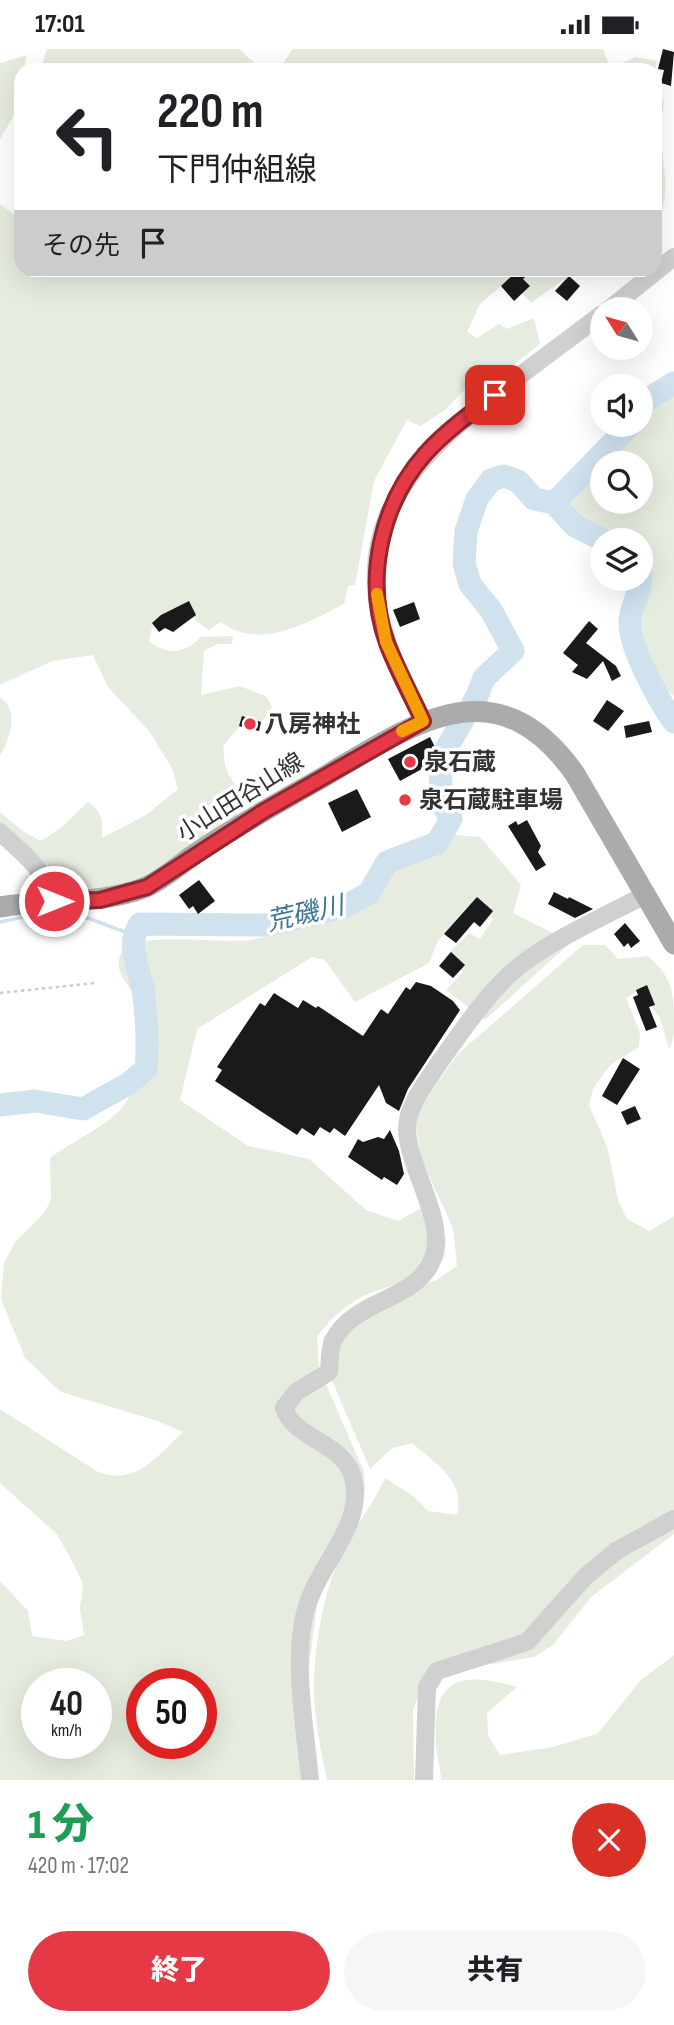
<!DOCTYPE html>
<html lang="ja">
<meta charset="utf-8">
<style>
:root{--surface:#fff;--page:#f6f6f6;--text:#202124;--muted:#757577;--accent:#e63946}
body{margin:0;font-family:"Sofia Sans Condensed","Noto Sans JP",sans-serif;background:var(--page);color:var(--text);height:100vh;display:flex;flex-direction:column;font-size:26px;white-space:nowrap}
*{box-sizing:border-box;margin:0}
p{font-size:23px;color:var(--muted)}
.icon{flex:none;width:38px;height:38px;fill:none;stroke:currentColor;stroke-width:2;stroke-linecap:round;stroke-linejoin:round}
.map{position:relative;height:1731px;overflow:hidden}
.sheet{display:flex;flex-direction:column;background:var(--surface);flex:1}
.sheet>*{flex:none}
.banner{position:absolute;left:14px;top:14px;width:648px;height:214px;border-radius:21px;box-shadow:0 7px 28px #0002;background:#fff;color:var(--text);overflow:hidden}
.needle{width:46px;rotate:307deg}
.tools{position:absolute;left:590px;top:248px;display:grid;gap:14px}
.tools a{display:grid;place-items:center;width:63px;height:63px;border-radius:50%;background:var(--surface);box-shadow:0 7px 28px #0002;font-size:35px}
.speed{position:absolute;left:21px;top:1619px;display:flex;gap:14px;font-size:35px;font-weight:700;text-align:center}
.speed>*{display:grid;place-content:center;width:91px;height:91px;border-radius:50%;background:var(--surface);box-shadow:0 7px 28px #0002;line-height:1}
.speed small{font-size:18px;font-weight:400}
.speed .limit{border:10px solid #d22;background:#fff;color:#111}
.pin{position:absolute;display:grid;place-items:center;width:60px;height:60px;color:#fff;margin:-30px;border-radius:14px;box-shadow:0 4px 10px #0006}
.me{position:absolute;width:77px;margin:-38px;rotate:90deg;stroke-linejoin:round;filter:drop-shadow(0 0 5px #0008)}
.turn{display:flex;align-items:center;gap:24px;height:147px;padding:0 28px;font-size:32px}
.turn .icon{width:91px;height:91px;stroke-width:2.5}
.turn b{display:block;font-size:49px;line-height:60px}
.then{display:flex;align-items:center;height:66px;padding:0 28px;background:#0003;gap:14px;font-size:26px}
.round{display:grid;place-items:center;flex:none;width:74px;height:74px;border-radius:37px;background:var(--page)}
.head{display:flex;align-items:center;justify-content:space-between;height:119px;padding:0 28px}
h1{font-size:42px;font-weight:800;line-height:52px;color:#1e9e55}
.primary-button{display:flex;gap:14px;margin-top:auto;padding:14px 28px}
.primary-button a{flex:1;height:80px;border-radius:42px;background:var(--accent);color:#fff;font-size:28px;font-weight:800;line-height:80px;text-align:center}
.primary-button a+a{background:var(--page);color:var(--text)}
.status{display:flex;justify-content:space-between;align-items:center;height:49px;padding:0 35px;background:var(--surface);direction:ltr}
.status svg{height:19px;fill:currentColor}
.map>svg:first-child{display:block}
.green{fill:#e6ecdf;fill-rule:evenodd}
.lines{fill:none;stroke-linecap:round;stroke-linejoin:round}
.stream{stroke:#cfe2ee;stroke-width:3.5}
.river{stroke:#cfe2ee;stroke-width:23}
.building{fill:#1a1a1a}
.path{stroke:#cdcdcd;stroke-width:2.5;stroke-dasharray:3.5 3.5;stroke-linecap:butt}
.minor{stroke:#d0d0d0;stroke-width:18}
.major{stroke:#ababab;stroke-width:21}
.route-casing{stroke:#96252e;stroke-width:18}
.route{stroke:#e63946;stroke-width:12}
.slow{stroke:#f59e0b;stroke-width:12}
.poi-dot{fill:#e63946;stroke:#fff;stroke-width:2.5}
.labels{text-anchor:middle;stroke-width:7;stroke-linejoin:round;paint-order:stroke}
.poi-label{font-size:24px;font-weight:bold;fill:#333;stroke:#fff;text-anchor:start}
.street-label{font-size:24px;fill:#333;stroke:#fff}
.water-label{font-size:26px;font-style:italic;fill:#3f7597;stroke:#fff}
</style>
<div class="status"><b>17:01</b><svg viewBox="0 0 49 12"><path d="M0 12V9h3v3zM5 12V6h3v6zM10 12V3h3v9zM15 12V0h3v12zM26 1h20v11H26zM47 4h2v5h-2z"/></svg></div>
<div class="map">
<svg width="674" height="1731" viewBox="0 0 674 1731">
<rect width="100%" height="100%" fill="#fff"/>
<g class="green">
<polygon points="47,0 239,0 259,18 271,21 40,21"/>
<polygon points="293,0 603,0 610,19 636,8 657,12 655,22 278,21"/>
<polygon points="27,6 24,21 21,21 18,58 0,91 0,14"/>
<path d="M655 42 664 52C663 61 661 70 661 79 661 115 674 148 655 179Z"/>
<path d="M0 155 21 171V220L577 221 531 254 522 244 516 224 480 255 467 283 477 289 499 275 507 280 534 269 540 295 474 347 465 340 445 361 420 377 407 371 374 432 355 536 348 537 344 555C307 574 260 602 221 573L208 581 187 564 152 579 149 592C168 607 185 605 201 588L233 587 232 595H217L204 602 201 646 240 637 267 648 272 658 258 678 242 675 223 697C224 704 224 712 226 719 230 732 244 743 241 758 236 782 144 834 119 841 106 844 84 845 71 841L0 777V763L24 783 41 792 62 778 88 753C104 764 102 772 102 789L146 766 178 740 172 719 149 682 108 638 93 606 52 612 0 636Z"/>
<polygon points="674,343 674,647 634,618 626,594 626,530 640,530 640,492 602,492 602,495 566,480 557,467 560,451 602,416 602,453 640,453 640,415 603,415 632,376 640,376 641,356 644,347"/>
<path d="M0 648C20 663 10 689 0 707Z"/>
<path d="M443 785 480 788 521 836 513 864 571 893 485 971 446 941 463 923 445 908 469 884 480 890 493 870 473 856 438 892 429 914 355 953 325 911 312 908 197 980 180 1051 248 1097 309 1110 366 1161 398 1172 423 1158 446 1190 444 1209 433 1224C381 1242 353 1240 317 1288L319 1319 364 1423 365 1442 331 1516 317 1555 308 1627 297 1665 301 1731H0V1532L28 1562 32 1587 66 1592 84 1586 80 1560 83 1534 71 1510 57 1485 0 1434V1360L98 1423C137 1437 156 1408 183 1383L158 1372 61 1343 25 1309 1 1250 4 1214 16 1192 44 1164 51 1151 50 1109C68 1095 106 1077 120 1061 139 1041 152 988 143 961 137 943 105 920 125 900 142 882 222 895 250 891 291 884 337 863 371 837 384 826 395 811 410 801 420 794 433 790 443 785ZM37 1634H96V1694H37ZM142 1634H201V1694H142Z"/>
<path d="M583 896H605L618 910 648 907C672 928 674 943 674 973 674 984 674 992 669 1000L660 969 640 941 626 949 640 983 639 998 610 1016 593 1040 589 1056 608 1100 618 1151 627 1170 649 1182 674 1167V1485L591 1548 553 1596 534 1608 450 1622 419 1645 413 1661 414 1731H327C321 1702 314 1670 314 1640 314 1600 322 1550 338 1513 350 1482 372 1459 385 1429L413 1447 428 1462 457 1466C466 1432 435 1414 412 1394L392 1399 370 1420 323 1311V1289L339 1270 366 1249 435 1232 457 1217 453 1179 421 1110 416 1077 418 1060 458 1005Z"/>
<path d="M674 1606V1731H441C441 1718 436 1706 436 1693 432 1628 460 1622 517 1638L487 1664 488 1686 500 1706 553 1698 597 1685 641 1631Z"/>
</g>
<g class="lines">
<polyline class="stream" points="0,873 23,868 39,872 88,869 133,886"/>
<g class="river">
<polyline points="640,361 648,350 674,334"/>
<polyline points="554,454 630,376"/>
<polyline points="554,454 575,477 605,492"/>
<path d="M640 521C645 537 630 556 630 573 628 596 660 654 674 673"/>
<path d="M0 1056 35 1052 83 1060 128 1035 146 1020C148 996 147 972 144 948 142 922 124 899 140 875L269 876 344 858 369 844 387 813 437 794 451 770 442 754 440 718 446 700 477 647 484 629 513 602 491 561 470 535 464 514 466 482 477 450 491 431 504 427 518 432 534 450 554 454"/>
</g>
</g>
<g class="building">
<polygon points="663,0 674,3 671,37 661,34 664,21 658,20"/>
<polygon points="519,220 533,220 523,230 530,237 514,252 501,237"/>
<polygon points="569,227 580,237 567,252 555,242"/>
<polygon points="189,552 196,566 173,583 165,579 159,583 152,574 161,566"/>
<polygon points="414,553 420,570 400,578 393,561"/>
<polygon points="589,572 598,580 586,594 616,617 621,627 612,632 603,612 587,630 572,623 578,616 563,604"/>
<polygon points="607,651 624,662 608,682 593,672"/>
<polygon points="242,667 261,673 259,682 239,677"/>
<polygon points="649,672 652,683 626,689 624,677"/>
<polygon points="430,688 437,702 427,708 431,715 400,732 388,710"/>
<polygon points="357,740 371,768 342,783 328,754"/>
<polygon points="527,771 541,797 538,803 546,816 536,822 508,777 516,772 518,776"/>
<polygon points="199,831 215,852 198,865 193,857 189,860 179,846"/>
<polygon points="554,843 568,850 569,848 593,860 575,869 548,855"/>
<polygon points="477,848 493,862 480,878 474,873 456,894 444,885"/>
<polygon points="625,874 640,892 631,899 628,894 624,898 614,885"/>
<polygon points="451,903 465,916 453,929 439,917"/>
<polygon points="416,933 431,937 453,952 460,961 408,1040 399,1062 386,1054 379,1036 345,1087 334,1079 330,1084 320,1078 314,1087 302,1079 297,1086 215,1032 222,1021 217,1018 260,954 265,957 274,944 298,959 303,951 316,959 318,957 363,987 381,960 388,965 406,938 410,941"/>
<polygon points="647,936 655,956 649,958 657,978 646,982 633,948 638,946 636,941"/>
<polygon points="623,1009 640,1020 617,1056 602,1047"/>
<polygon points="635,1057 641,1070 627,1076 621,1063"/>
<polygon points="390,1081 399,1102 404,1125 397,1136 384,1128 382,1131 348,1108 358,1090 363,1093 378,1088 384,1090"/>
</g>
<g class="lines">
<polyline class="path" points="0,944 95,934"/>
<g class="minor">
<polyline points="608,261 674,208"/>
<path d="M423 672C408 637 388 605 380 568 357 460 427 398 504 339 536 314 569 290 602 265"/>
<path d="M0 783C22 804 46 821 54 852"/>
<path d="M310 1731C305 1676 289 1597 311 1546 327 1507 364 1473 353 1428 343 1393 294 1390 284 1359L296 1343 329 1323C330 1314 329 1300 333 1292 354 1249 417 1253 433 1209 447 1172 408 1120 407 1080 407 1056 426 1034 439 1014 462 982 483 950 512 923 546 893 605 867 645 846"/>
<polyline points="424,1731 427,1638 437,1622 527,1593 585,1528 616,1502 674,1470"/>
</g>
<path class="major" d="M0 858C49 849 99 857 146 838 164 830 179 816 195 805 237 776 282 752 327 726 416 673 497 615 575 725L674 895"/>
</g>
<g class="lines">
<g class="route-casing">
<path id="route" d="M54 852 100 851 147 838 264 762 423 672C411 646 397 621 387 594 364 530 381 454 426 404 446 382 471 364 495 346"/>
</g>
<use href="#route" class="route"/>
<polyline class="slow" points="377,545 386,593 423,672 402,682"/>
</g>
<g class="poi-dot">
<circle cx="250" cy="675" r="7"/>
<circle cx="410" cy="713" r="7"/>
<circle cx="405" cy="751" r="7"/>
</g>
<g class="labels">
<g class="poi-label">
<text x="264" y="683">八房神社</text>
<text x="424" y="721">泉石蔵</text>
<text x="419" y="759">泉石蔵駐車場</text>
</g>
<g class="street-label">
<text transform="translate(240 748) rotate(-32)" y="8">小山田谷山線</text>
</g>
<g class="water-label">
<text transform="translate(305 864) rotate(-13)" y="9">荒磯川</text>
</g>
</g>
</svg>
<div class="tools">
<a><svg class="needle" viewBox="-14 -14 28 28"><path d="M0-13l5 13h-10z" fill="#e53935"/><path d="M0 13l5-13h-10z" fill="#757577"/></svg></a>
<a><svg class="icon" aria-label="sound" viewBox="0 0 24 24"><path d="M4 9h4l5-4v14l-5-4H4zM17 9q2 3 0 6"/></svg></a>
<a><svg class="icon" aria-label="search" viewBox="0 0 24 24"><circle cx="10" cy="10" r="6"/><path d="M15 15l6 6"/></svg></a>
<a><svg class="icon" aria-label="layers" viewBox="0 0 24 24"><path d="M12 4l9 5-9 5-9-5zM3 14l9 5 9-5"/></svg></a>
</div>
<div class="speed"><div>40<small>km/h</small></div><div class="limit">50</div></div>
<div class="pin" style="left:495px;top:346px;background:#d93025"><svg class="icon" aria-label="arrive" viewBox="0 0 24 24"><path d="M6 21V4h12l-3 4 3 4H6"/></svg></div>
<svg class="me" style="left:54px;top:852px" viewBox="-20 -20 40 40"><circle r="17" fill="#e63946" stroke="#fff" stroke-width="3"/><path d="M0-11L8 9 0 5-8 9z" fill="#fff"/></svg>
<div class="banner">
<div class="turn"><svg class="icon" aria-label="left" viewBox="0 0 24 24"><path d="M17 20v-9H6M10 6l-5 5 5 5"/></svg><div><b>220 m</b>下門仲組線</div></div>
<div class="then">その先<svg class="icon" aria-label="arrive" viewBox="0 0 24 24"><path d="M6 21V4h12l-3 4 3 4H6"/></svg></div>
</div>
</div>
<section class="sheet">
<div class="head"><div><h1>1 分</h1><p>420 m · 17:02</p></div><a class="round" style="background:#d93025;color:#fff"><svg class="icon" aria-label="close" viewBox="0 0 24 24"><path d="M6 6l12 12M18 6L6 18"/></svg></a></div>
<div class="primary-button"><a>終了</a><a>共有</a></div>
</section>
